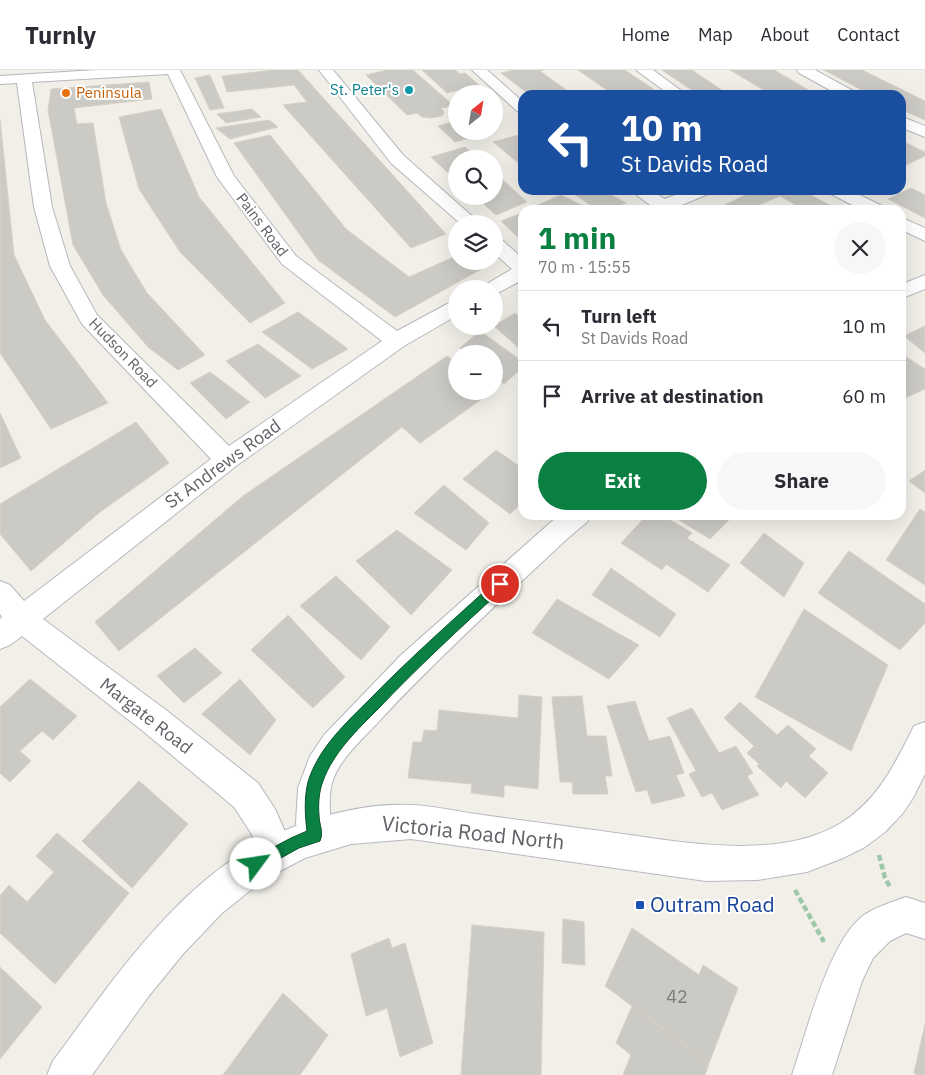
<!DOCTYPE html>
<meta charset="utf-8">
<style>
:root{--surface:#fff;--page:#f7f7f7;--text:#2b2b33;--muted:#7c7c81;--line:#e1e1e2;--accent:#0b8043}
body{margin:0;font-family:"IBM Plex Sans",sans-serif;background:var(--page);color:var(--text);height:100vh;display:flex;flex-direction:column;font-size:19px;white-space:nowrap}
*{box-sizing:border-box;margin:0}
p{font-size:16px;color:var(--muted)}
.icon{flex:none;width:28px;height:28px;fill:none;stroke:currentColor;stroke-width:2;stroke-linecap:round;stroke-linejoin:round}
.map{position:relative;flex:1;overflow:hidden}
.drawer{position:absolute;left:518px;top:135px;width:388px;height:315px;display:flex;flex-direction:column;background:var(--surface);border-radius:15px;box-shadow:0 5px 20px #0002}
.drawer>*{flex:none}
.top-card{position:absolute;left:518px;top:20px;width:388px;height:105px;border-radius:15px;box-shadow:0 5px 20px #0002;background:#1a4fa0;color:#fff;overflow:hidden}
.needle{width:32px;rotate:30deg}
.fabs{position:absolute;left:448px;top:15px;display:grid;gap:10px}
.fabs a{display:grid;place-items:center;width:55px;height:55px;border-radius:50%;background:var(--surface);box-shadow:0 5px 20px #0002;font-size:25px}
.pin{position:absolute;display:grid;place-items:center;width:42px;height:42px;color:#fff;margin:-21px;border:2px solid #fff;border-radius:50%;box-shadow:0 1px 5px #0007}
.me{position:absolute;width:55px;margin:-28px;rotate:59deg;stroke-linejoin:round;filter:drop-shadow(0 0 4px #0008)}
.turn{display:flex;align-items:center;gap:18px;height:105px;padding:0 20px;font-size:22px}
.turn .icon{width:65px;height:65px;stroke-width:2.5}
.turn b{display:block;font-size:35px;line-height:42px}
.round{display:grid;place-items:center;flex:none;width:52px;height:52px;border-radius:26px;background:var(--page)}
.overview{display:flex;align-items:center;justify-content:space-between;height:85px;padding:0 20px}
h1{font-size:30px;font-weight:800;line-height:38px;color:var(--accent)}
.button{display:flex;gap:10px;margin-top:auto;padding:10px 20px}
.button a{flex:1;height:58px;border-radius:30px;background:var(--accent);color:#fff;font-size:20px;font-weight:800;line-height:58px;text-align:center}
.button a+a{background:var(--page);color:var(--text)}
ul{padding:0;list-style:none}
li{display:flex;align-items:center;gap:15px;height:70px;padding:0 20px;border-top:1px solid var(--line)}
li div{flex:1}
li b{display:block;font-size:19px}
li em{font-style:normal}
header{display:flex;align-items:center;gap:30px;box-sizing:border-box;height:70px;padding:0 25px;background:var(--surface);border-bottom:1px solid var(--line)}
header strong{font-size:24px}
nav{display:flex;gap:28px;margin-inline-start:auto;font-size:18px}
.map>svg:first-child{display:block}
.building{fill:#cccac5;stroke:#d6d1c6}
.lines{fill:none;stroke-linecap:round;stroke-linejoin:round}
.street-casing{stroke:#b5b8bc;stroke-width:2}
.secondary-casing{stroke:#b6babf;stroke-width:2}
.path{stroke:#9cc7a9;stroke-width:4.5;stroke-dasharray:6 3;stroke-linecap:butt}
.street{fill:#fff;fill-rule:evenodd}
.secondary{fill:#fff;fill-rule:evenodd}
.route{fill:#0b8043;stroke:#07532c}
.culture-dot{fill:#0f9aa8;stroke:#fff;stroke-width:2}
.food-dot{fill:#e8710a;stroke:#fff;stroke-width:2}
.transit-dot{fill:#1a4fb4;stroke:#fff;stroke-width:2}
.labels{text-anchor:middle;stroke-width:4;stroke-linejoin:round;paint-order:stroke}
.far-culture-label{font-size:15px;fill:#0d838f;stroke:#fff;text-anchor:end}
.far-food-label{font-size:15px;fill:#c56008;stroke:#fff;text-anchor:start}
.far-street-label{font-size:15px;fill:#5f6368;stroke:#fff}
.street-label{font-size:18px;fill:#5f6368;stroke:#fff}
.near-number-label{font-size:18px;fill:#7a7d7f}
.near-street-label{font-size:21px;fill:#5f6368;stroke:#fff}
.near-transit-label{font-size:21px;fill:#164399;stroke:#fff;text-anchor:start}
</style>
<header>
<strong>Turnly</strong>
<nav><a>Home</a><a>Map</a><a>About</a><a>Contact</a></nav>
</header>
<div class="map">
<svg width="925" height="1005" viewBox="0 0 925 1005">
<rect width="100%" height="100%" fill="#f1efe8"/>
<g class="building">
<polygon points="274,0 298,0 446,164 411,178 283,35 307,32 294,15 227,22 222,6"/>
<polygon points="388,0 413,0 454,36 441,38 444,42 442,46 431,48 422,47 417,43 407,45 366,5"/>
<polygon points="422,0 455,0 460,4 465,3 479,15 447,23"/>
<polygon points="514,0 544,0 540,1 573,25 530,25 501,3"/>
<polygon points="578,0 625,0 662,25 614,25"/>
<polygon points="662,0 692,0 729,25 699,25"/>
<polygon points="730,0 774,0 812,22 798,25 772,25"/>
<polygon points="824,0 862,0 925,31 925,50 900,39 900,25 871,25"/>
<polygon points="210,5 224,38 210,40 195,8"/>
<polygon points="149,12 152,29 74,38 77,54 93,53 106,133 121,180 147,223 205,285 178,300 148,277 103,225 73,175 48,40 51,19"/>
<polygon points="161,39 199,127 285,233 250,253 180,182 139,119 119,47"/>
<polygon points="252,39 261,47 226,53 217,44"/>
<polygon points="0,49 14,185 45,250 108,333 51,359 0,283"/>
<polygon points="269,50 278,57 230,69 216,58"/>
<polygon points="456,51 456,61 494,61 455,72 438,56"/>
<polygon points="522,64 522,96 493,72"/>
<polygon points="270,65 346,159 409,207 456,186 456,191 483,191 487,196 395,247 318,190 234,73"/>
<polygon points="900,70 925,82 925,86 900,98"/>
<polygon points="465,77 479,89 456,89 456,110 431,87"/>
<polygon points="494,102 527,132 496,145 475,126 494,126"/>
<polygon points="911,118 925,125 925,148 888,129"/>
<polygon points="580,120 603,120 626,133 606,140 598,140 573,123"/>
<polygon points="756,120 801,120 839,140 804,140 780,126 759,135 768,140 714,140"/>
<polygon points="561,125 591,140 538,140 533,137"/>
<polygon points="522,143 522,171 501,151"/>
<polygon points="298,242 348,279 312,299 262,262"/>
<polygon points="515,243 522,249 522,281 494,256"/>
<polygon points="925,256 925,283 904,266"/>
<polygon points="480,261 522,291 522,298 504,314 494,306 494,284 467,284 460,278"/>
<polygon points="258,274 301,306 265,328 226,291"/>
<polygon points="900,283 925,299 925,319 905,328 900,325"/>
<polygon points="447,286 456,292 456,321 493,321 420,373 402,357 119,581 95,552 243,426"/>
<polygon points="210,302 250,332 226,349 190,313"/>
<polygon points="0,343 21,388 0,398"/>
<polygon points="136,352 169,393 100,442 31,501 0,464 0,434"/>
<polygon points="496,380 522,398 522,433 510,444 463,409"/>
<polygon points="925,400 925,423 909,411"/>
<polygon points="444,415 489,453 466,480 414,443"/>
<polygon points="920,439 925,442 925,515 886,490"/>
<polygon points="647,445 662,445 692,463 687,468 730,495 708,522 666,494 662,500 621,473"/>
<polygon points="671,445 734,445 710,469"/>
<polygon points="397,460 452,500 411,545 356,491"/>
<polygon points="764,463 804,493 784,527 740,493"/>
<polygon points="849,481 925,534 925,553 900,580 818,523"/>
<polygon points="611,498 676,544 660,567 592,525"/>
<polygon points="336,506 390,557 361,590 300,536"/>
<polygon points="557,529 639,575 609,609 532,563"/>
<polygon points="804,539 888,595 851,681 755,627"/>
<polygon points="288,545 345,607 313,638 251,580"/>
<polygon points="195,578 222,603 184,633 157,606"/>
<polygon points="30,609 77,646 53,670 42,661 20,681 31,691 10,712 0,703 0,637"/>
<polygon points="240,609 276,650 250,685 202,644"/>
<polygon points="519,625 542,627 538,719 504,715 504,727 471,723 472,714 408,708 413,672 422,672 424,660 437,661 439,640 518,648"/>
<polygon points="582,626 587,666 606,666 612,706 605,706 608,724 573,724 572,712 560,712 552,627"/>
<polygon points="635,631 649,671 670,666 684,703 676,705 685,726 652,734 647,720 636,722 607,636"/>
<polygon points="740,632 777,665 788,655 816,679 809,686 828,703 805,728 786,711 781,718 757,696 759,694 747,683 754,676 724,648"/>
<polygon points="692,638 719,683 736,676 753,703 747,706 759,725 722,740 712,723 702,727 689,704 696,701 667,648"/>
<polygon points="139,711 188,754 132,818 82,771"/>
<polygon points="57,763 129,823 55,914 0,863 0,826 9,815 27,832 54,802 36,786"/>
<polygon points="563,849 584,852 585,895 562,893"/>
<polygon points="472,855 544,862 541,1005 461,1005"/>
<polygon points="632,858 699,905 703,895 738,918 709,993 605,916"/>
<polygon points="389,868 392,878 405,873 433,973 400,987 387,938 366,946 351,884"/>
<polygon points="0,897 42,937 0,989"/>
<polygon points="283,923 328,965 300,1005 223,1005"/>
<polygon points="632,936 709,993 705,1005 623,1005 631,985 616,973"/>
<polygon points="925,954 925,1005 917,1005 914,1003"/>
</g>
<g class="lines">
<g class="street-casing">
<g id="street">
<path d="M96 0H180L234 106 296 186 397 261 449 233 456 232V246L404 276 236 396 43 549 166 640 258 713 275 739 294 782 289 794 277 799 265 794 251 763 234 737 144 662 22 566 10 575 0 579V549L2 547 0 544V511L10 515 24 531 211 389 82 254 50 196 34 137 17 13 0 14V6ZM168 4 217 107 282 194 382 271 229 376 97 245 70 196 52 137 32 12Z"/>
<polygon points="319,0 333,0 403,85 481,154 461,154 391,93"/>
<polygon points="472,0 487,0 522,31 522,42 517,41"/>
<polygon points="636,0 653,0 687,25 670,25"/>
<polygon points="797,0 815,0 855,22 857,25 839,25 799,3"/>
<polygon points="900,46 925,56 925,67 900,57"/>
<polygon points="630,120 651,120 665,129 687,120 711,120 708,124 670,140 646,140 650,135"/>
<polygon points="828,120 850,120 882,136 885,140 862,140 831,124"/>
<polygon points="900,147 925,158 925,171 900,159"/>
<polygon points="494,167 501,169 522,188 522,210 494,225 494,219 482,219 485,215 512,199 494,183"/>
<polygon points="925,205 925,219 900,229 900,215"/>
<path d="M559 445H591L587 452 568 468C505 527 441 585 382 648 366 666 344 684 334 707 324 731 336 756 327 778L315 783 303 778 298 766 296 753 298 718 310 686 324 665 401 585Z"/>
<path d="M906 827 925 833V869L906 863 890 871 873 888 862 911 832 1005H792C806 964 829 870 864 845 876 837 892 832 906 827Z"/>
</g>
</g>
<g class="secondary-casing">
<path id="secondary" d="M925 652V704L913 728 903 743 885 762 865 777 843 788 807 802 757 810 706 811 411 769 351 774 305 788 263 810 221 844 183 884 148 927 92 1005H47L53 991C119 902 188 796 296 756 332 742 373 733 412 735 435 736 459 742 483 745 532 752 581 758 630 765 694 774 782 789 841 753 878 730 895 694 914 656Z"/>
</g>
<g class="path">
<polyline points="879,785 885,808 890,817"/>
<polyline points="795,820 824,872"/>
</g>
<use href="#street" class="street"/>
<use href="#secondary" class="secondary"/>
</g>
<path class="route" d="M500 509 504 511 506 514 504 518C461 557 418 597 378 639 357 660 333 683 323 711 319 721 318 734 319 745 319 754 324 762 320 771L299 778 261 799 256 802 251 799 249 794 251 789 291 768 307 761C305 745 304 728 308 712 318 678 347 652 371 628 411 587 454 549 496 511Z"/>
<circle class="culture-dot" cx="409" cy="20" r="5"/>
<circle class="food-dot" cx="66" cy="23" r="5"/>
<rect class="transit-dot" x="635" y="830" width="10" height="10" rx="2.5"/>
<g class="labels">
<g class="far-culture-label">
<text x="399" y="25">St. Peter's</text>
</g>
<g class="far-food-label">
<text x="76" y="28">Peninsula</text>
</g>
<g class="far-street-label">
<text transform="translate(262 155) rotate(53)" y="5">Pains Road</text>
<text transform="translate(123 283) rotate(46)" y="5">Hudson Road</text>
</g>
<g class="street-label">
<text transform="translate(223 394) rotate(-36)" y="6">St Andrews Road</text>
<text transform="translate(146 646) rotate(38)" y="6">Margate Road</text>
</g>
<g class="near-number-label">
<text x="677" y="933">42</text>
</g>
<g class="near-street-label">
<text transform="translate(473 763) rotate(6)" y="7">Victoria Road North</text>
</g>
<g class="near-transit-label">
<text x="650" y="842">Outram Road</text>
</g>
</g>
</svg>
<div class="fabs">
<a><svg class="needle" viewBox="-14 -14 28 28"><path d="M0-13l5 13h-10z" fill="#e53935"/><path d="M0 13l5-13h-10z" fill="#7c7c81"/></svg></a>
<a><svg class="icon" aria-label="search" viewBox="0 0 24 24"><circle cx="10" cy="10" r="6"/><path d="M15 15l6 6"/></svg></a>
<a><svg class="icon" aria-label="layers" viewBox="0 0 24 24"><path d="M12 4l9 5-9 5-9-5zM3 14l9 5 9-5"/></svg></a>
<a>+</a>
<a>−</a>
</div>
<div class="pin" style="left:500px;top:514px;background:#d93025"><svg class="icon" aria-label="arrive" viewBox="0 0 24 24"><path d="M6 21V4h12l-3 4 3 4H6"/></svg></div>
<svg class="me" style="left:256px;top:794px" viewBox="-20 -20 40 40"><circle r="19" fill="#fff"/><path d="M0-13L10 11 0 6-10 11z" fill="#0b8043"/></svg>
<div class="top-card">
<div class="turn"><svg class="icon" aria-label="left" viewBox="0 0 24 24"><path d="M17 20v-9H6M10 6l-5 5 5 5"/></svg><div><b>10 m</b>St Davids Road</div></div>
</div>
<section class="drawer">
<div class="overview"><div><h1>1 min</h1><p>70 m · 15:55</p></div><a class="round"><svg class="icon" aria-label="close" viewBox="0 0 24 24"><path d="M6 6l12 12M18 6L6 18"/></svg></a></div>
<ul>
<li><svg class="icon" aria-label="left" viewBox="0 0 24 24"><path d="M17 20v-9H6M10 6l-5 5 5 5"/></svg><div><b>Turn left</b><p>St Davids Road</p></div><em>10 m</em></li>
<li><svg class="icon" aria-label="arrive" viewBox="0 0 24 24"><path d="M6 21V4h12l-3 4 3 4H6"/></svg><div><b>Arrive at destination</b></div><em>60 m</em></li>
</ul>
<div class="button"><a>Exit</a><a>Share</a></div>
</section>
</div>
